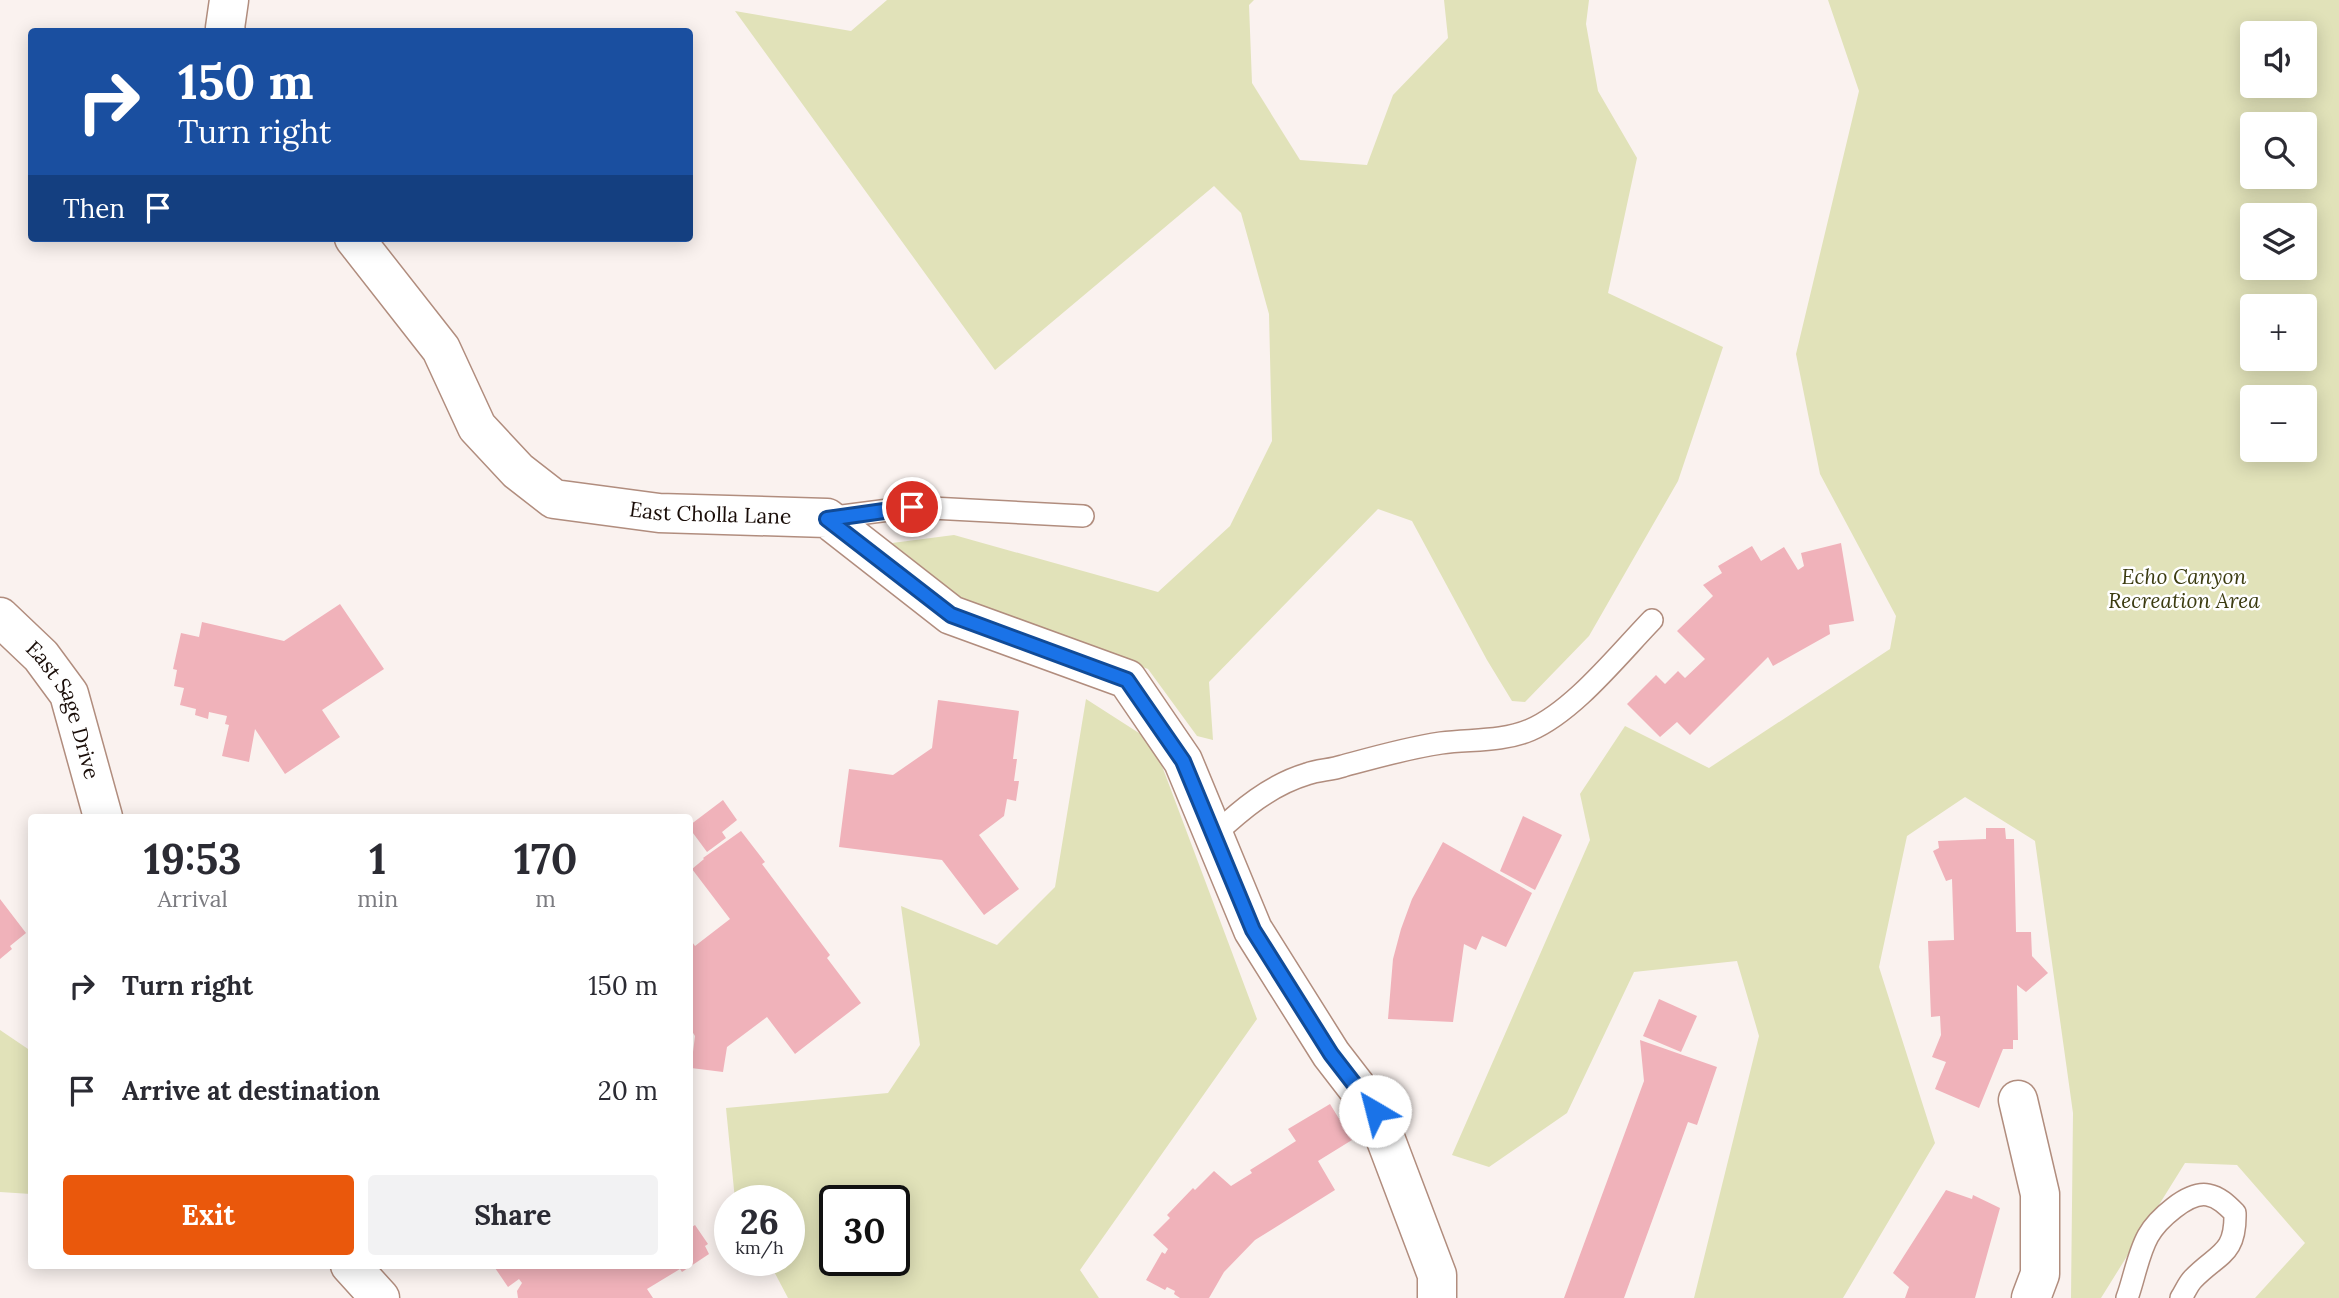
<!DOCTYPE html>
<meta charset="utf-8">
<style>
:root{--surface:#fff;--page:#f2f2f3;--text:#2b2b33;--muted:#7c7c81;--accent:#ea580c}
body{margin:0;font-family:Lora,serif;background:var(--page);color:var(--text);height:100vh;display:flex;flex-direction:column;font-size:26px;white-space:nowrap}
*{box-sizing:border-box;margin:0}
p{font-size:23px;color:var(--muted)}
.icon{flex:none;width:38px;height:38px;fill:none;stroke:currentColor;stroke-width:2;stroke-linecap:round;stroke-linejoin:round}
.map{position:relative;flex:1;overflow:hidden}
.details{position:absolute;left:28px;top:814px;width:665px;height:455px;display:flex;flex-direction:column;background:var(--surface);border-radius:7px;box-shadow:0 4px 18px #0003}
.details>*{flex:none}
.hud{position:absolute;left:28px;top:28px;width:665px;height:214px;border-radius:7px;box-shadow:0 4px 18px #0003;background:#1a4fa0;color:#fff;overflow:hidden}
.tools{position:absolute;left:2240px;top:21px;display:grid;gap:14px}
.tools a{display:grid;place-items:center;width:77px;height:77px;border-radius:7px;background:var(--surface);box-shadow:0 4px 18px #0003;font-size:35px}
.speed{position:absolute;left:714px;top:1185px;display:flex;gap:14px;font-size:35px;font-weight:700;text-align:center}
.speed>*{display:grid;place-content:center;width:91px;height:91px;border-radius:50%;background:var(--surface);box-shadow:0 4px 18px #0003;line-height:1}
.speed small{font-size:18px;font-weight:400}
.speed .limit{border:4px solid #111;border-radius:10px;background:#fff;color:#111}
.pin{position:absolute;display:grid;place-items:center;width:60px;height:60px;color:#fff;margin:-30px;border:4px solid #fff;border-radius:50%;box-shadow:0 2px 7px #0007}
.me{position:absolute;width:77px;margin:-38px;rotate:323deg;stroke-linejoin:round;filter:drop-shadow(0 0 5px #0008)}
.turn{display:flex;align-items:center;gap:24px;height:147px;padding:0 35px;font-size:32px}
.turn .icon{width:91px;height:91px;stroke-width:2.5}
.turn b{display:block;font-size:49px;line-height:60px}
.then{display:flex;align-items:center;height:66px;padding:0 35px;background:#0003;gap:14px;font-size:26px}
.eta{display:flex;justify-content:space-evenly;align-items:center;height:119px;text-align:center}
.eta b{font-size:42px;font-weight:700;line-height:49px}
.primary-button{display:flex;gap:14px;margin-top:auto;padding:14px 35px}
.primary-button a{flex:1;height:80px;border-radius:7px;background:var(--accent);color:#fff;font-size:28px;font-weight:700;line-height:80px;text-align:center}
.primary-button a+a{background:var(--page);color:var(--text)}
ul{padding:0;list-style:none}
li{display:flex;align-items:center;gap:21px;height:105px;padding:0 35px}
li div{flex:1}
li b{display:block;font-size:26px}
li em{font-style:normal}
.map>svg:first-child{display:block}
.green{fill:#e1e2b9;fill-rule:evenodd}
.building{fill:#f0b2ba}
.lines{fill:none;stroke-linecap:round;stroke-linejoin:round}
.lane-casing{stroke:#b18d7e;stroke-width:24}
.street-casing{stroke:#b18d7e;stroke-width:41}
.lane{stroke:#fff;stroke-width:21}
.street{stroke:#fff;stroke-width:38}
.route-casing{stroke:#114b97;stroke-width:18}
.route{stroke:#1a73e8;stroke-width:12}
.labels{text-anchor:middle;stroke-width:5;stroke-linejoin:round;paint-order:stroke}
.street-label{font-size:21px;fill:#190d08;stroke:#fff}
.park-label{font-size:21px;font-style:italic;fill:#3c3c11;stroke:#fff}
</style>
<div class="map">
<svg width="2339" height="1298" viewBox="0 0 2339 1298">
<rect width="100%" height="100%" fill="#faf2ef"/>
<g class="green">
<polygon points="887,0 1254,0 1249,5 1252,83 1300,160 1367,165 1393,95 1448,38 1444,0 1589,0 1586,24 1598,91 1637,158 1608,293 1723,347 1678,481 1589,636 1525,702 1512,701 1487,660 1412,521 1378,509 1209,682 1213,740 1197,736 1148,669 970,605 892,543 954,535 1158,592 1230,526 1272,441 1269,314 1241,213 1214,186 995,370 735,11 851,31"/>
<path d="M1828 0H2339V1298H2255L2305 1243 2237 1165 2185 1163 2101 1298H2071L2073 1113 2035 841 1965 797 1907 836 1879 967 1935 1143 1843 1298H1694L1759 1036 1737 961 1634 972 1567 1113 1489 1167 1452 1155 1590 840 1580 794 1625 726 1709 768 1890 649 1896 616 1820 474 1796 354 1859 91ZM2252 33H2305V86H2252ZM2252 124H2305V177H2252ZM2252 215H2305V268H2252ZM2252 306H2305V359H2252ZM2252 397H2305V450H2252Z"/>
<path d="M1086 699 1153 742 1257 1019 1080 1270 1099 1298H788L768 1260H789V1200H735L726 1108 888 1093 920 1045 901 906 997 945 1055 887ZM835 1200H894V1260H835Z"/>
<polygon points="0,1030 31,1051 31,1194 0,1192"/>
</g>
<g class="building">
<polygon points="1841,543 1854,621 1829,625 1830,634 1773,666 1768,657 1690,735 1677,722 1660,737 1627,704 1656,675 1665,684 1678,671 1685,678 1705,659 1677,631 1713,596 1703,585 1722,573 1718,566 1752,546 1761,561 1784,547 1798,570 1804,566 1801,553"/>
<polygon points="340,604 384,669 322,710 340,737 285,774 255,729 249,762 222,756 229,725 225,724 227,716 209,712 208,719 195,715 196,709 180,705 184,688 174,686 177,670 173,669 181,633 199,637 202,622 284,641"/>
<polygon points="938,700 1019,711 1013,759 1017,759 1014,781 1019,781 1016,801 1007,799 1004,816 979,835 1019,889 984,915 942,860 839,847 849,769 893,775 932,748"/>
<polygon points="723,800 737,820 722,832 726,838 707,852 690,829 690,825"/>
<polygon points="1523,816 1562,835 1535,890 1500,871"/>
<polygon points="1986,828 2005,828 2006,839 2014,839 2016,932 2031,932 2032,956 2048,973 2026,992 2017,985 2018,1040 2013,1040 2013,1049 2003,1049 1979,1108 1935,1089 1946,1062 1932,1057 1941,1035 1940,1016 1931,1017 1928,941 1954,940 1952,879 1946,881 1933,851 1939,848 1938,841 1986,839"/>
<polygon points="741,831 765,862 762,864 830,955 827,958 861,1003 795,1054 767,1017 727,1047 723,1072 691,1068 695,1036 690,1028 690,939 695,946 730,919 692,869 704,859 703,858"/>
<polygon points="1443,842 1532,893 1506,947 1482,936 1476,950 1464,944 1453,1022 1388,1019 1393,959 1401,929 1412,899"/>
<polygon points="0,899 26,933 10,946 12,949 0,959"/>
<polygon points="1659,999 1697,1016 1681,1052 1643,1036"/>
<polygon points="1640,1040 1717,1067 1697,1125 1688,1122 1624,1298 1564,1298 1644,1081"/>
<polygon points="1330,1104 1352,1140 1318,1161 1335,1190 1255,1240 1224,1272 1209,1298 1180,1298 1174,1294 1175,1291 1167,1287 1165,1290 1146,1280 1162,1252 1165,1254 1168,1249 1153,1235 1170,1218 1167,1215 1193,1188 1195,1190 1214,1171 1231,1186 1252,1173 1250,1170 1296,1141 1288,1129"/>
<polygon points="1946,1190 1972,1199 1973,1195 2000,1208 1975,1298 1905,1298 1909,1287 1893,1273"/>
<polygon points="690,1224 692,1227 695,1225 708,1244 705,1246 709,1254 682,1272 680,1269 647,1289 653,1298 518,1298 517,1291 522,1283 519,1279 508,1287 493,1265 690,1265"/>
</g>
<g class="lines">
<g class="lane-casing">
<g id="lane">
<polyline points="827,518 912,507 1083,516"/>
<path d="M1214 835C1241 810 1270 785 1307 774 1318 770 1331 770 1343 766 1376 757 1407 748 1441 743 1472 739 1501 742 1530 730 1574 711 1618 655 1652 620"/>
<path d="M2127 1298C2134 1279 2138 1254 2148 1236 2157 1220 2188 1191 2208 1195 2219 1197 2227 1205 2235 1213 2236 1255 2218 1253 2193 1279 2188 1284 2185 1292 2181 1298"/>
</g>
</g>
<g class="street-casing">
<g id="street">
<polyline points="226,32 225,28 229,0"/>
<path id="s1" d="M354 238 441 349 477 427 518 471 554 499 659 513 827 518 951 615 1127 679 1183 761 1253 930 1331 1054 1375 1111 1437 1275V1298"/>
<path id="s2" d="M0 617 41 656 69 694 103 817"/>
<polyline points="2018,1100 2040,1194 2040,1274 2031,1298"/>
<polyline points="350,1265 380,1298"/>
</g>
</g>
<use href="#lane" class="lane"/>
<use href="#street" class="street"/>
</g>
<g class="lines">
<g class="route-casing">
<polyline id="route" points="912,507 827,519 951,615 1127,680 1183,761 1253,930 1331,1054 1375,1111"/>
</g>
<use href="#route" class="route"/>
</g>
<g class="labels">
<g class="street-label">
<text dy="7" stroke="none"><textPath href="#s1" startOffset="490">East Cholla Lane</textPath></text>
<text dy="7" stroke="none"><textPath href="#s2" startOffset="116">East Sage Drive</textPath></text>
</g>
<g class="park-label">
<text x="2184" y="584">Echo Canyon<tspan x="2184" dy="24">Recreation Area</tspan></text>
</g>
</g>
</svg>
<div class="tools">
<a><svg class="icon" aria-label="sound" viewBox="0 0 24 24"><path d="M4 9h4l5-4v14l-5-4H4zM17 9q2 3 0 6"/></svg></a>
<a><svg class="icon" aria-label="search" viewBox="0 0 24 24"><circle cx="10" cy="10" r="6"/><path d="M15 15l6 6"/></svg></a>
<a><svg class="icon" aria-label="layers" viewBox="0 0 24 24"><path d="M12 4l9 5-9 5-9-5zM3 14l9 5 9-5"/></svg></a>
<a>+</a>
<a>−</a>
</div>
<div class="speed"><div>26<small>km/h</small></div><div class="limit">30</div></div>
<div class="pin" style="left:912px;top:507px;background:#d93025"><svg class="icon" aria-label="arrive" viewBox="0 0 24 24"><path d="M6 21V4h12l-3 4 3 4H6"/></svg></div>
<svg class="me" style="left:1375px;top:1111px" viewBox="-20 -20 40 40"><circle r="19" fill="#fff"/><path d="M0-13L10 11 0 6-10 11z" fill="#1a73e8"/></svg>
<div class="hud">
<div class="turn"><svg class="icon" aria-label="right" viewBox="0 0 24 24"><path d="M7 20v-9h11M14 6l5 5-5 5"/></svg><div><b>150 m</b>Turn right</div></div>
<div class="then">Then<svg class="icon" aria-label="arrive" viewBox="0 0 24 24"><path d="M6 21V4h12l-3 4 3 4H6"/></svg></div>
</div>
<section class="details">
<div class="eta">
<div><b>19:53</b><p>Arrival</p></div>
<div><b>1</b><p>min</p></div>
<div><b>170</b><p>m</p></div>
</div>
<ul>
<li><svg class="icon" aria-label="right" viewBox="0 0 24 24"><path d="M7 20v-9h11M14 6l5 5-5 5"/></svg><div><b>Turn right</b></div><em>150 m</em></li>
<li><svg class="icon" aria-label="arrive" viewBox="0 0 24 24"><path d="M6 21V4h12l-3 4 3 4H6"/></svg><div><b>Arrive at destination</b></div><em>20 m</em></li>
</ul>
<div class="primary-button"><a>Exit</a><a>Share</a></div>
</section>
</div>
